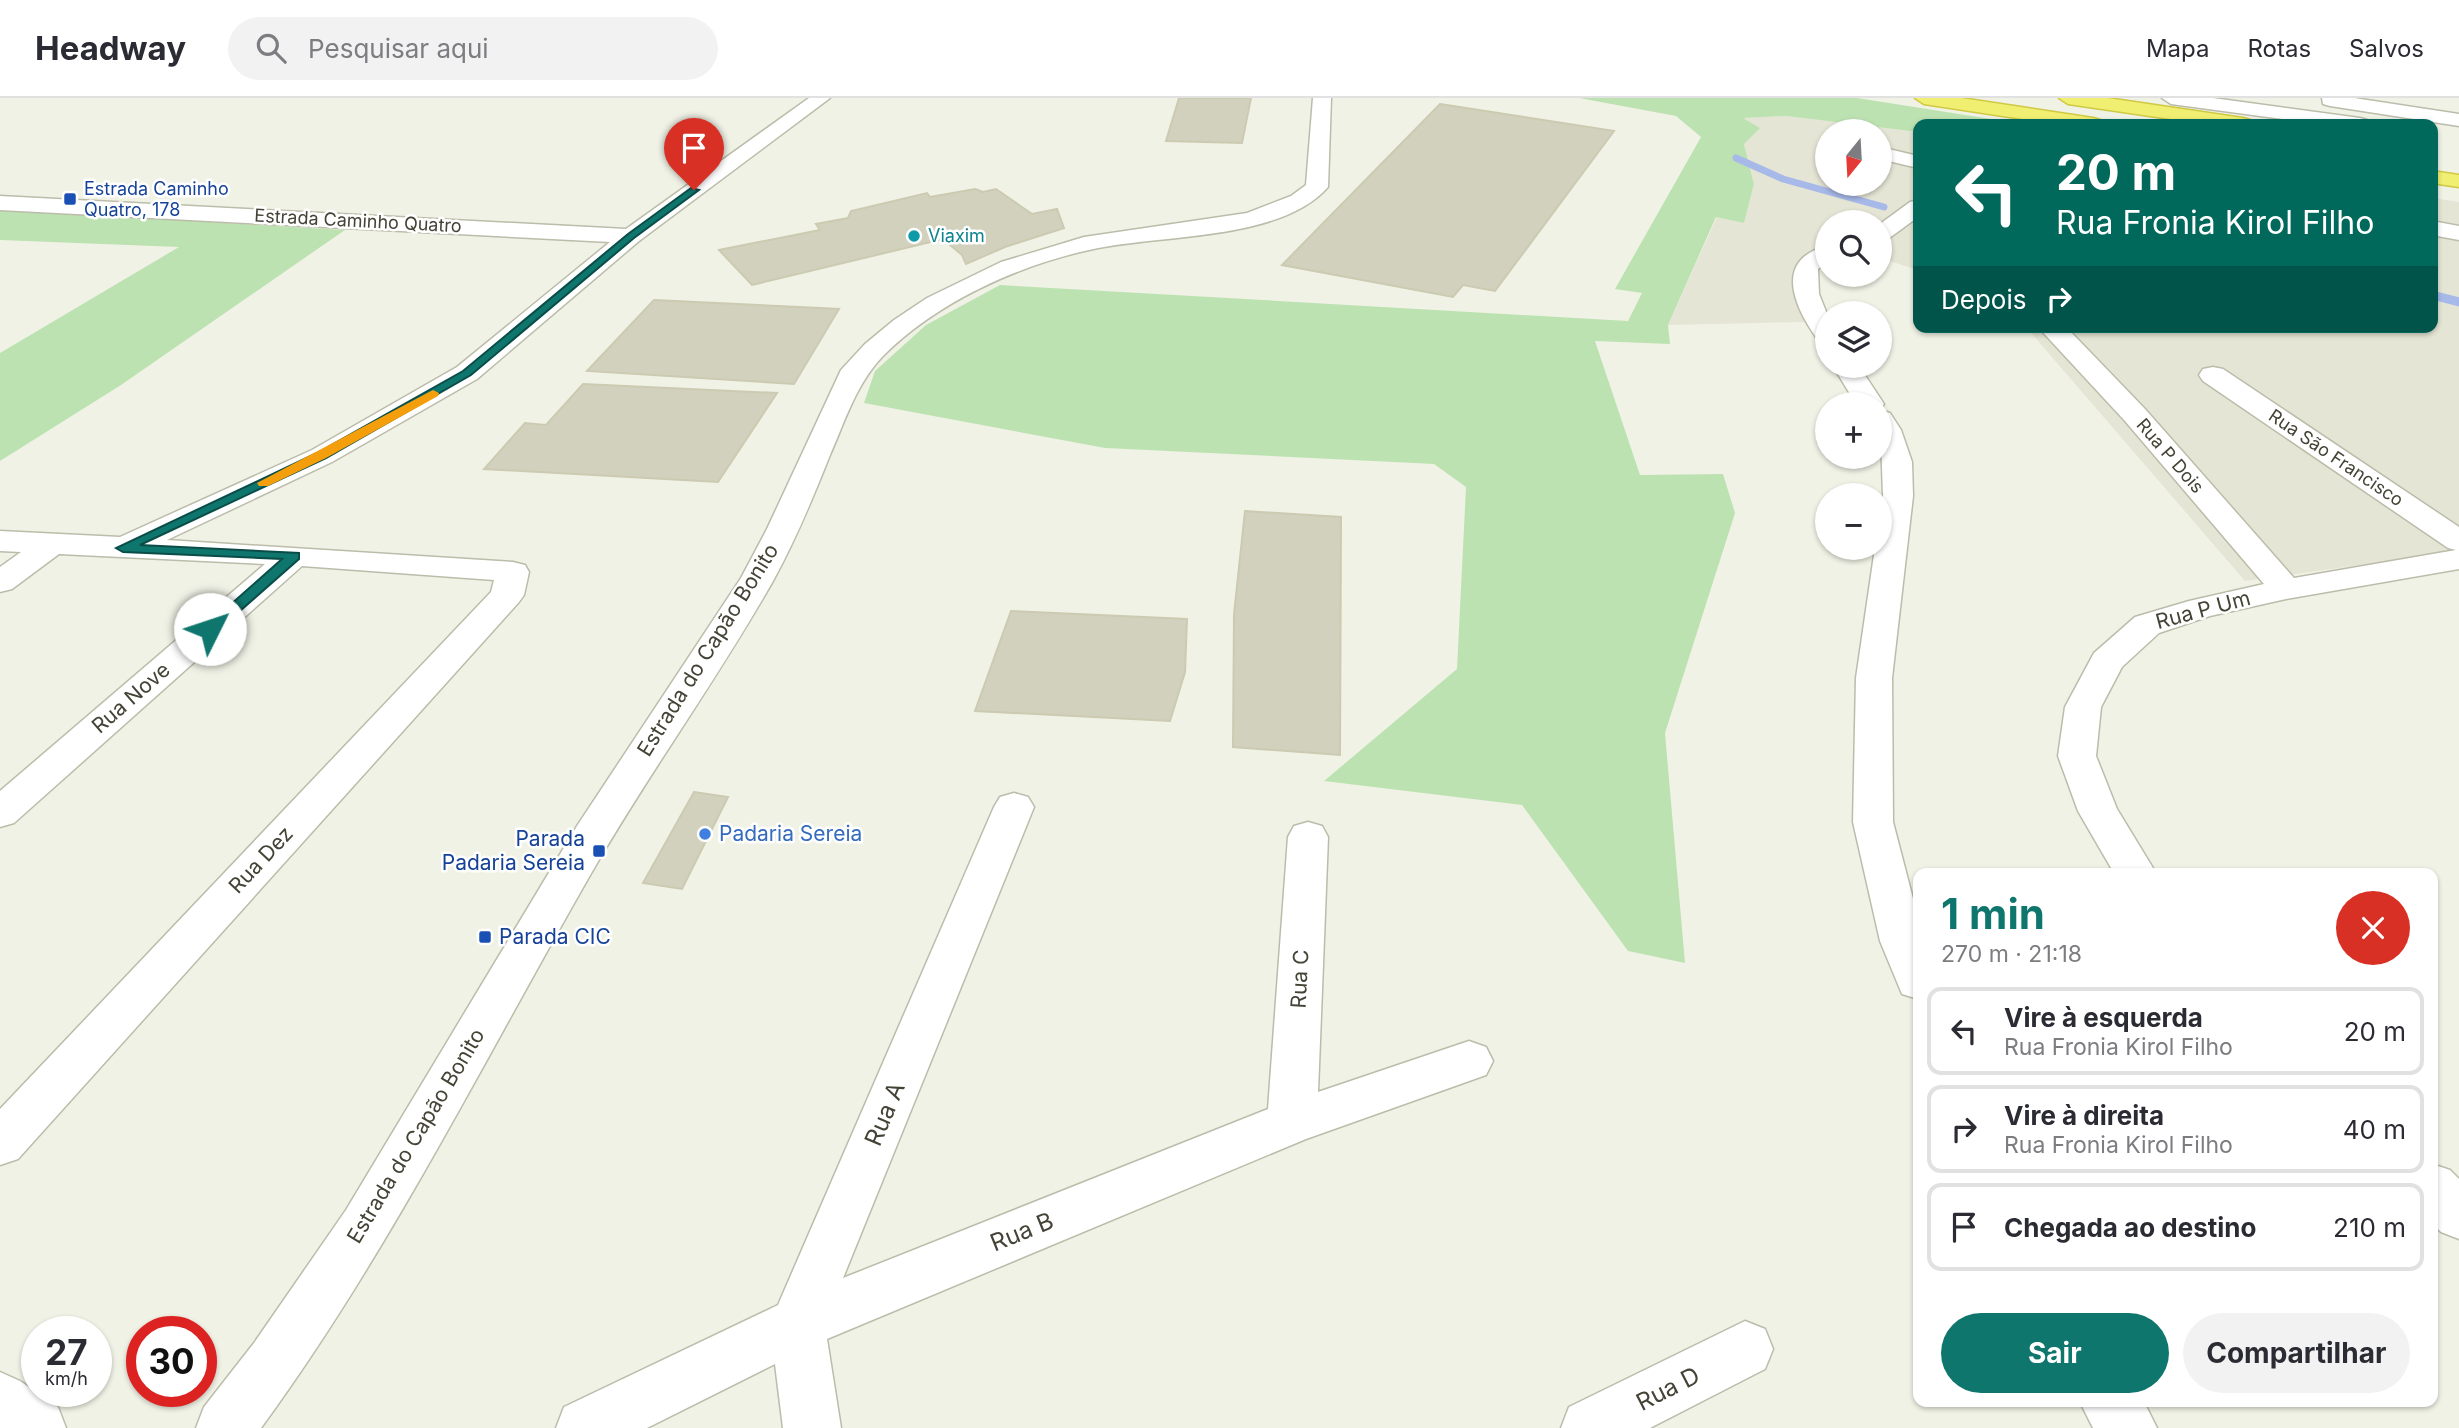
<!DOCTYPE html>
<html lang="pt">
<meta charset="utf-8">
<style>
:root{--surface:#fff;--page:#f2f2f3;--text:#2b2b33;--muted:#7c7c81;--line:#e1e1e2;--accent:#0f766e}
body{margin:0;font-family:Inter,sans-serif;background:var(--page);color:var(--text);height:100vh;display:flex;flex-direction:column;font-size:26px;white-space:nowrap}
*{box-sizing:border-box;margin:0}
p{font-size:23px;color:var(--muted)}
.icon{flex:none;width:38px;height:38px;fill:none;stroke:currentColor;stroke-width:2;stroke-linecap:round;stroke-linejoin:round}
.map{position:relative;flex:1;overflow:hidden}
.details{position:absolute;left:1913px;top:770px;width:525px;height:539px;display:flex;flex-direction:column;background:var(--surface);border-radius:14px;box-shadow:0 2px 5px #0004}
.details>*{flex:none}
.top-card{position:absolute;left:1913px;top:21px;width:525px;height:214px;border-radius:14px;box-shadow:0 2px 5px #0004;background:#00695c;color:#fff;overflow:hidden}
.needle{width:46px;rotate:198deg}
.tools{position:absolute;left:1815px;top:21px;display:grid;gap:14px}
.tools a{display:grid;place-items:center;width:77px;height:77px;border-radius:50%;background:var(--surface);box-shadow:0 2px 5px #0004;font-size:35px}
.speed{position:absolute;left:21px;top:1218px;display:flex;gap:14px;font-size:35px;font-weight:700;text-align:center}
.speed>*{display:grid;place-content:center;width:91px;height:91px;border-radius:50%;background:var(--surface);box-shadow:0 2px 5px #0004;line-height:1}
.speed small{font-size:18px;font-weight:400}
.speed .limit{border:10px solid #d22;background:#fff;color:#111}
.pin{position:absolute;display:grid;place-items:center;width:60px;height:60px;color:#fff;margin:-72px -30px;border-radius:50% 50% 50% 0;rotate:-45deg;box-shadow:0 0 7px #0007}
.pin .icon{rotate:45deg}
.me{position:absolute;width:77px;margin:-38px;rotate:49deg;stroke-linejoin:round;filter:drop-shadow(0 0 5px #0008)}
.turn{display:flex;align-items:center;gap:24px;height:147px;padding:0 28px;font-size:32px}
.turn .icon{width:91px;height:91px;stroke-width:2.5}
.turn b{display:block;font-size:49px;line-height:60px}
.then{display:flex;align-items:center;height:66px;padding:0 28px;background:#0003;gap:14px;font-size:26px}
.round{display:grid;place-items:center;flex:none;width:74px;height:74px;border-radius:37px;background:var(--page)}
.headline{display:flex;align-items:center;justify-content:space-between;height:119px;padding:0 28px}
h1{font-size:42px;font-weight:700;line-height:52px;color:var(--accent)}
.button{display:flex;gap:14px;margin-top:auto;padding:14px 28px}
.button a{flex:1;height:80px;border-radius:42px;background:var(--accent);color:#fff;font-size:28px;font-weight:700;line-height:80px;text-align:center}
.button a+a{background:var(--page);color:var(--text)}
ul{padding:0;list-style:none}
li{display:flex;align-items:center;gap:21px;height:88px;margin:0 14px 10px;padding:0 14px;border:4px solid var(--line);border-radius:14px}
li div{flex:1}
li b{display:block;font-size:26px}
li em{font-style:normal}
header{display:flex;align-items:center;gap:42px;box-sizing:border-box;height:98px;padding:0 35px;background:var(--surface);border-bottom:2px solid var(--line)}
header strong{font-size:33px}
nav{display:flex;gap:38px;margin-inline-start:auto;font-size:24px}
.search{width:490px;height:63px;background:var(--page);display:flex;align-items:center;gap:18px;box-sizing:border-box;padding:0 24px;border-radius:38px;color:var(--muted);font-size:26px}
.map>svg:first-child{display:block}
.residential{fill:#e5e5d5;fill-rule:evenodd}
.green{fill:#bde2b2}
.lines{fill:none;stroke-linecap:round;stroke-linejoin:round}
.stream-far1{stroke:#a7b9e9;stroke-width:7}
.stream{stroke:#a7b9e9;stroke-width:9}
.building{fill:#d2d1bd;stroke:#cccab1;stroke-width:2}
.minor-casing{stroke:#bcbcaa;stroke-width:3}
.highway-casing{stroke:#cfc943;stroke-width:3}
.minor{fill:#fff;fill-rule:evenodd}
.highway{fill:#f1ef72;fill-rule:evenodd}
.route{fill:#0f766e;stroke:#0a4d48;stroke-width:2}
.slow{fill:#f59e0b}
.transit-dot{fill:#1a4fb4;stroke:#fff;stroke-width:2.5}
.culture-dot{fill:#0f9aa8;stroke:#fff;stroke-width:2.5}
.shop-dot{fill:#3f7fe0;stroke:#fff;stroke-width:2.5}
.labels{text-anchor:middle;stroke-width:5;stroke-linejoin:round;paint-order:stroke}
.far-transit-label{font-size:18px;fill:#164399;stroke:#fff;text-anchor:start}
.far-street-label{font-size:18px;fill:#444336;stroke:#fff}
.far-culture-label{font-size:18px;fill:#0d838f;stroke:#fff;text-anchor:start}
.street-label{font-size:21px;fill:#444336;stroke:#fff}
.shop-label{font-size:21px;fill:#366cbe;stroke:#fff;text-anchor:start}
.transit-label{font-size:21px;fill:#164399;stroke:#fff;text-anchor:end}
.near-street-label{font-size:24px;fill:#444336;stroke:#fff}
</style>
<header>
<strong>Headway</strong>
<div class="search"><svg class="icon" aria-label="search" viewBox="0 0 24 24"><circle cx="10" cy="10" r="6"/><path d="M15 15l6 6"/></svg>Pesquisar aqui</div>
<nav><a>Mapa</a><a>Rotas</a><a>Salvos</a></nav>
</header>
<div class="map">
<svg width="2459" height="1330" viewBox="0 0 2459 1330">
<rect width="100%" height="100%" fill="#f1f2e6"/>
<g class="residential">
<path d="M1786 18 1918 34V172L1880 160V124H1827V152L1798 167 1806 224 1668 227 1717 119 1744 125 1754 86 1744 46 1741 20ZM1827 33H1880V86H1827Z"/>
<polygon points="2433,100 2459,104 2459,463 2447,455 2245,483 2026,229 2432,229"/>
</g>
<g class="green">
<polygon points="1579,0 1857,0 2023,26 1918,26 1918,34 1786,18 1743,20 1760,30 1744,46 1754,86 1744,125 1716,119 1668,227 1670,246 1595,243 1640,377 1723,376 1735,415 1665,635 1685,865 1628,853 1522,707 1324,683 1457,571 1466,389 1434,366 1105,350 864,305 875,273 926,227 1000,187 1628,223 1642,195 1615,191 1701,39 1676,18"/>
<polygon points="0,112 345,132 121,287 0,363 0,255 179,149 0,142"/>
</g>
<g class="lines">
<polyline class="stream-far1" points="1736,60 1783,81 1884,109"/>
<polyline class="stream" points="2432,197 2459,204"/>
</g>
<g class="building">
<polygon points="1179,0 1251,0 1242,45 1166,43"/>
<polygon points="1440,6 1614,33 1495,193 1463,187 1453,199 1282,167"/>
<polygon points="975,91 983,94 996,91 1032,116 1057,111 1064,130 1005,149 966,166 962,157 943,141 752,187 719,152 820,132 816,126 848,120 851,113 927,95 930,99"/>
<polygon points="654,202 839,211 794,286 587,273"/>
<polygon points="583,286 777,295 718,384 484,371 525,325 546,327"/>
<polygon points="1245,413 1341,419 1340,657 1233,649 1234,516"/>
<polygon points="1011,513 1187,521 1185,574 1170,623 975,613"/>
<polygon points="694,694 728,699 682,791 643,785"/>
</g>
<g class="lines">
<g class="minor-casing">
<g id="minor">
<polygon points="809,0 830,0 639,143 477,281 332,364 167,442 513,464 525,467 529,474 524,497 519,504 18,1061 0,1067 0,1011 491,494 494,482 302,468 14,725 0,729 0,693 265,466 59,456 12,491 0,494 0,469 21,454 0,453 0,433 120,439 312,352 457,269 610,144 0,112 0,98 626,131"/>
<path d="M1313 0H1331L1328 89C1280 144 1157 136 1089 152 1016 168 936 205 883 258 856 286 845 323 830 357 813 400 795 443 773 483 714 587 643 683 585 786 480 970 386 1159 261 1330H196L204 1309 254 1245 346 1112 577 728 741 480 767 431 841 272 865 246 894 222 927 200 1001 164 1084 139 1247 115 1291 98 1306 87Z"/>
<polygon points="2162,0 2213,0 2360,20 2367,22 2370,26 2319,26 2171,6"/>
<polygon points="2322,0 2354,0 2459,16 2459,28 2330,8 2323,6"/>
<polygon points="1880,49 1918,58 1918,70 1880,61"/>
<polygon points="1918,102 1918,119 1888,141 1880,143 1880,126 1910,104"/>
<polygon points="2432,123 2459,128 2459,142 2432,137"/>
<path d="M1827 148V165L1818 171 1819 196 1827 216V245L1818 242C1795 210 1772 162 1827 148Z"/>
<polygon points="2038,229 2066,229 2145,311 2294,480 2456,452 2448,450 2203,283 2199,277 2203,271 2213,269 2223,271 2459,429 2459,471 2286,501 2210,518 2159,535 2122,569 2101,609 2096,658 2117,711 2156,775 2114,775 2078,713 2058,658 2065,609 2094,555 2135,519 2189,503 2264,486 2125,323"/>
<polygon points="1833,268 1859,268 1884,306 1880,312 1880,306 1856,306"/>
<polygon points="1880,312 1890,315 1901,332 1912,364 1913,398 1892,580 1893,724 1918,820 1918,901 1902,896 1880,843 1853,724 1856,580 1875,450 1880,450 1883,398"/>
<polygon points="1014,695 1028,699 1034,709 843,1180 1268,1011 1288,739 1294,728 1308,724 1322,728 1328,739 1318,994 1469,943 1486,949 1493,963 1486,977 1306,1041 827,1241 841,1330 783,1330 775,1266 647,1330 556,1330 564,1309 778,1207 994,709 1000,699"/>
<polygon points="2432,1066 2450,1072 2459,1081 2459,1141 2441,1134 2432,1125"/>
<polygon points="1745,1223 1765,1231 1773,1251 1765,1271 1650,1330 1561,1330 1569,1309"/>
<polygon points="0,1274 20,1283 58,1309 66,1330 0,1330"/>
<polygon points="2080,1304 2144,1304 2157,1330 2093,1330"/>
</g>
</g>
<g class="highway-casing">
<g id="highway">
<polygon points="1915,0 1961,0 2093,20 2100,22 2103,26 2056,26 1924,6"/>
<polygon points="2059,0 2107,0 2243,20 2250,22 2253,26 2205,26 2068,6"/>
<polygon points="2432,73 2459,77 2459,89 2432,85"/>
</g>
</g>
<use href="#minor" class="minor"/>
<use href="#highway" class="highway"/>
</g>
<polygon class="route" points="691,90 699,92 634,140 471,277 326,360 140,447 299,455 299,461 215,535 210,536 203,531 282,461 123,454 116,450 317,355 463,273 628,136"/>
<polygon class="slow" points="433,292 439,295 438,298 326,360 268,388 259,388 257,385"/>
<g class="transit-dot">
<rect x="63" y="94" width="14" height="14" rx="3.5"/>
<rect x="592" y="746" width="14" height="14" rx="3.5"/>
<rect x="478" y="832" width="14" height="14" rx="3.5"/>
</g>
<circle class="culture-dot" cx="914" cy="138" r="7"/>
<circle class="shop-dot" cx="705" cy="736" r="7"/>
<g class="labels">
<g class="far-transit-label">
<text x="84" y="97">Estrada Caminho<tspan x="84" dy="21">Quatro, 178</tspan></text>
</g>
<g class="far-street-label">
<text transform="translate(358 123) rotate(3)" y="6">Estrada Caminho Quatro</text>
<text transform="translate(2170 358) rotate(49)" y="6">Rua P Dois</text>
<text transform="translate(2336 360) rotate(34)" y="6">Rua São Francisco</text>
</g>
<g class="far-culture-label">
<text x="928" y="144">Viaxim</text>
</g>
<g class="street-label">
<text transform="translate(2203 512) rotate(-15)" y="7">Rua P Um</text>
<text transform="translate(708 552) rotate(-58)" y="7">Estrada do Capão Bonito</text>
<text transform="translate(131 600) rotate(-41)" y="7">Rua Nove</text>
<text transform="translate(261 762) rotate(-47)" y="7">Rua Dez</text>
<text transform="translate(1300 881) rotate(-87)" y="7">Rua C</text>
<text transform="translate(416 1038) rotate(-59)" y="7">Estrada do Capão Bonito</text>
</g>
<g class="shop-label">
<text x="719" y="743">Padaria Sereia</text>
</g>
<g class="transit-label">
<text x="585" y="748">Parada<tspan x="585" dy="24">Padaria Sereia</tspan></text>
<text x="499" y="846" text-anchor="start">Parada CIC</text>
</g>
<g class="near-street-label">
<text transform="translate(885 1016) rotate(-67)" y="8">Rua A</text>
<text transform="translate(1022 1134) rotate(-22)" y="8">Rua B</text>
<text transform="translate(1668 1291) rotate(-27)" y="8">Rua D</text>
</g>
</g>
</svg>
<div class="tools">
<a><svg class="needle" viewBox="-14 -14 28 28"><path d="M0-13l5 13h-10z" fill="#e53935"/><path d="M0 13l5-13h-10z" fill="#7c7c81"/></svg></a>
<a><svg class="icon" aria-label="search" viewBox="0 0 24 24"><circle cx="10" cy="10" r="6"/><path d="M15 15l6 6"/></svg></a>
<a><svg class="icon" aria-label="layers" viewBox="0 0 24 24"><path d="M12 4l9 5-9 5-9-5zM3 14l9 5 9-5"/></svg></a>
<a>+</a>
<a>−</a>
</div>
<div class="speed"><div>27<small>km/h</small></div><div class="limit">30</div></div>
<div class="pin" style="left:694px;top:92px;background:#d93025"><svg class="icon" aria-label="arrive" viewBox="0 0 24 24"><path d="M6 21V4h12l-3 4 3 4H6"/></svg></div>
<svg class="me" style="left:210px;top:531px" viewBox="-20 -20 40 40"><circle r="19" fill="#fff"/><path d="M0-13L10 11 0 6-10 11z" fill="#0f766e"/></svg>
<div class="top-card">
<div class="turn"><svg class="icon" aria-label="left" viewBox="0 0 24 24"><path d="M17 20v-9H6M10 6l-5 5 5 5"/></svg><div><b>20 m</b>Rua Fronia Kirol Filho</div></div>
<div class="then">Depois<svg class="icon" aria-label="right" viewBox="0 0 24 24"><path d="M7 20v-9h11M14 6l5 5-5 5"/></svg></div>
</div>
<section class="details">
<div class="headline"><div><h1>1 min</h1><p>270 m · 21:18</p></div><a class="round" style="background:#d93025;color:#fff"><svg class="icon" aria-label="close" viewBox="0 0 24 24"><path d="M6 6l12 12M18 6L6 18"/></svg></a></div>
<ul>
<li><svg class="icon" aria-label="left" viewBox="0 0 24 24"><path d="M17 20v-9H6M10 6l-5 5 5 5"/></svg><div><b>Vire à esquerda</b><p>Rua Fronia Kirol Filho</p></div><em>20 m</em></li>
<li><svg class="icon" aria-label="right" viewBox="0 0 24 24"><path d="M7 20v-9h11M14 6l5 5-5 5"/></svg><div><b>Vire à direita</b><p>Rua Fronia Kirol Filho</p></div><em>40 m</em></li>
<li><svg class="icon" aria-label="arrive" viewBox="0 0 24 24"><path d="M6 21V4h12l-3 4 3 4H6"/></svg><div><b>Chegada ao destino</b></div><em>210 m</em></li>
</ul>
<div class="button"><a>Sair</a><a>Compartilhar</a></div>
</section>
</div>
